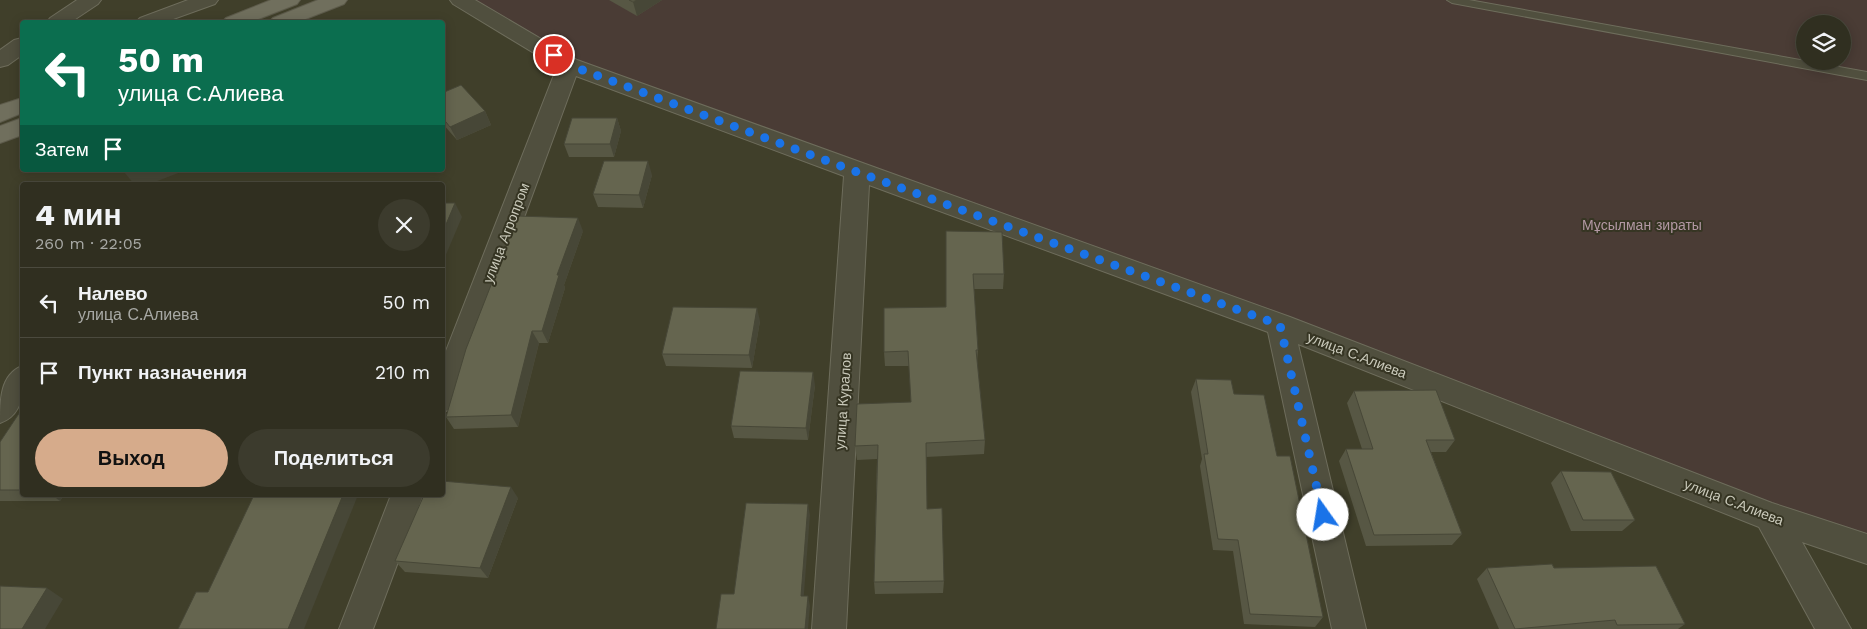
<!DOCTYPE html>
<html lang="ru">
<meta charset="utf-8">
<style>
:root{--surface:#302f20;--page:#3c3b2d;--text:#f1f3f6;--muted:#a8a9a5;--line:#4b4a3e;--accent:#d6ab8b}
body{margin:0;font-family:"Work Sans",sans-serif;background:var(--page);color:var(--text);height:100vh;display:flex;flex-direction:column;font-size:19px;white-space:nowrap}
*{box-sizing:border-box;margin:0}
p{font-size:16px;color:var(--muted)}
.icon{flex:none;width:28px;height:28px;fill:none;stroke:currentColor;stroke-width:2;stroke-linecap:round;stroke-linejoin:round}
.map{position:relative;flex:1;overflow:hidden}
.drawer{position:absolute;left:20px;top:182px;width:425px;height:315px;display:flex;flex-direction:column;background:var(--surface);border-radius:5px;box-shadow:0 2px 12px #0003,0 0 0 1px var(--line)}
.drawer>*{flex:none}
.guide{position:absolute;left:20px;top:20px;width:425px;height:152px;border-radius:5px;box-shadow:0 2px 12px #0003,0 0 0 1px var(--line);background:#0b6e4f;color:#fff;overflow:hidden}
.controls{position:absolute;left:1796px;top:15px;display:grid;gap:10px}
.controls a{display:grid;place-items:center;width:55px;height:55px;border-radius:50%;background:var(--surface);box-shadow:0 2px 12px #0003,0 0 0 1px var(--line);font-size:25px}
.pin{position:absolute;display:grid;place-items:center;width:42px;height:42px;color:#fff;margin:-21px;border:2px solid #fff;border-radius:50%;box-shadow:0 1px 5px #0007}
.me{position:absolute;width:55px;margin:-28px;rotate:347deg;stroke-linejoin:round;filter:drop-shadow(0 0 4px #0008)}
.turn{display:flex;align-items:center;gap:18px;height:105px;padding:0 15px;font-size:22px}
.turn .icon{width:65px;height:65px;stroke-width:2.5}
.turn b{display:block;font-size:35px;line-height:42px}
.then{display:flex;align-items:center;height:48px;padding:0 15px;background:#0003;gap:10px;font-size:19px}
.round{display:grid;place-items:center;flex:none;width:52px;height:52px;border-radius:26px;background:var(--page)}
.head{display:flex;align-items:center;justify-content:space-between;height:85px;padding:0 15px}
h1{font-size:30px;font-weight:800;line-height:38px}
.action{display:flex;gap:10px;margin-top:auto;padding:10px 15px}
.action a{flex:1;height:58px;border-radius:30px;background:var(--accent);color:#111;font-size:20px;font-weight:800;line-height:58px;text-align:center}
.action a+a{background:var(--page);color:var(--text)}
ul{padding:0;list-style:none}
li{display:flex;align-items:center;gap:15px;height:70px;padding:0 15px;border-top:1px solid var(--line)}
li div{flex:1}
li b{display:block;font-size:19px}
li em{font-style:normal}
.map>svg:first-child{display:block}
.green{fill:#4a3c35;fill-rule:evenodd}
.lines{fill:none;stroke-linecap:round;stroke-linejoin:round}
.lane-casing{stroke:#6e6d5c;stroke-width:2}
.street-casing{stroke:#6e6d5c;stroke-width:2}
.primary-casing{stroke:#5d5b4b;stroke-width:2}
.lane{fill:#504f3e;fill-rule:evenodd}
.street{fill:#504f3e;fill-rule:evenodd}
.primary{fill:#706f5d;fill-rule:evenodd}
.wall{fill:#575744}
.shaded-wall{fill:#474737}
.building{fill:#65654f;stroke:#474737}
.route{stroke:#1a73e8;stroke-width:9;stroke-dasharray:0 16.2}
.labels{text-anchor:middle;stroke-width:4;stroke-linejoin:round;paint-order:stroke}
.park-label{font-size:14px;fill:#b298a3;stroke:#363523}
.street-label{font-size:14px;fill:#cacabb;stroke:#363523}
</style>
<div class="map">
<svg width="1867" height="629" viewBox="0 0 1867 629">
<rect width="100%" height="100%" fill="#403f2a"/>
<path class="green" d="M450 0H1867V549L569 65ZM1805 24H1842V61H1805Z"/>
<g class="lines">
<g class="lane-casing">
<polygon id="lane" points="1447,0 1469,0 1867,72 1867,80 1452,3"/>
</g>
<g class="street-casing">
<g id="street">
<polygon points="77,0 101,0 98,4 71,22 47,22 50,18"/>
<polygon points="188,0 218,0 215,4 165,22 136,22 140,18"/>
<polygon points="450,0 475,0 577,60 1290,317 1772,503 1867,534 1867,564 1802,542 1851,629 1815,629 1759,527 1298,344 1366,629 1332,629 1268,332 869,185 846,629 812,629 844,176 576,76 457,400 452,409 442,412 442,361 557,67 453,4"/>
<polygon points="22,38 22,55 8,65 0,67 0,50 14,40"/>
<path d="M22 366C25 388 24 415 0 423 0 400 0 375 22 366Z"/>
<polygon points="391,495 423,495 373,629 339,629"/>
</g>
</g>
<g class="primary-casing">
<g id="primary">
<polygon points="271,0 300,0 297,4 251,22 222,22 226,18"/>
<polygon points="318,0 347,0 344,4 298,22 269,22 273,18"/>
<polygon points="22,98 22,113 0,122 0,105"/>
<polygon points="22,118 22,135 0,143 0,126"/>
</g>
</g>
<use href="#lane" class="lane"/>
<use href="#street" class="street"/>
<use href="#primary" class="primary"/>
</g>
<g class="wall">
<polygon points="609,0 662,0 637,16"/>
<polygon points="442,93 485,111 491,125 457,140 442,123"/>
<polygon points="617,118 621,131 614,157 569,157 564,144"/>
<polygon points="652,175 643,208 598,207 593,194"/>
<polygon points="583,231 564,285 565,288 548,343 539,343 518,427 454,429 446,417"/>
<polygon points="946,231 1004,274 1003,289 974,289 978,350 977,362 985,440 984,454 926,457 927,509 944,581 943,593 875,594 874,582 877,459 857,460 855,446 911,402 909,366 885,366 884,352 946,307"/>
<polygon points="760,321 752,368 666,366 662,354"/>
<polygon points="1196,379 1234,394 1277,456 1323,617 1315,627 1244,624 1233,551 1213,550 1200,466 1202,459 1191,392"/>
<polygon points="815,385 808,440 734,438 731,426"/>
<polygon points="1354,391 1455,440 1446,452 1431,452 1462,534 1452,545 1366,546 1339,461 1346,449 1362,449 1347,403"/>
<polygon points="22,409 22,495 64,495 60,501 0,501 0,442"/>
<polygon points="1561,471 1635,520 1622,531 1571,531 1551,483"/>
<polygon points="518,498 488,578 405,572 395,561"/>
<polygon points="1487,568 1554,568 1685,624 1678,629 1499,629 1477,579"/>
</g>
<g class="shaded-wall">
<polygon points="637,0 662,0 637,16 633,2"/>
<polygon points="485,111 491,125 457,140 450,127"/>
<polygon points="617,118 621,131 614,157 610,144"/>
<polygon points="648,161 652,175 643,208 639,195"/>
<polygon points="129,170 186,170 147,185 135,185 124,172"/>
<polygon points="455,203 462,217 442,264 442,234"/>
<polygon points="578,218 583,231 564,285 565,288 548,343 542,331 557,275"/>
<polygon points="757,308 760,321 752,368 749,355"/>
<polygon points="532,331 539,343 518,427 511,415"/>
<polygon points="813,372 815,385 808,440 806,428"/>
<polygon points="511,487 518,498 488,578 480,568"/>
<polygon points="52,495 64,495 60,501"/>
<polygon points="343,495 358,495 304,629 288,629"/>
<polygon points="808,504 810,515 803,606 801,596"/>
<polygon points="47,588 63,599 45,629 22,629"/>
<polygon points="808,596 810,606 808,629 805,629"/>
</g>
<g class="building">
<polygon points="629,0 637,0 633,2"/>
<polygon points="461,85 485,111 450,127 442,117 442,93"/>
<polygon points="572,118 617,118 610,144 564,144"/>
<polygon points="604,161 648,161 639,195 593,194"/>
<polygon points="442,203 455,203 442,234"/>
<polygon points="518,216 578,218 557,275 559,275 542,331 532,331 511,415 446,417 466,349"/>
<polygon points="946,231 1002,232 1004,274 973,274 978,350 976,350 985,440 926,443 927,509 942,508 944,581 874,582 878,445 855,446 857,404 911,402 908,351 884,352 884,308 946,307"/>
<polygon points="673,307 757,308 749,355 662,354"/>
<polygon points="740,371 813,372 806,428 731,426"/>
<polygon points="1196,379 1231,380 1234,394 1264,395 1277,456 1290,456 1323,617 1250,614 1238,540 1218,539 1204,454 1208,454"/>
<polygon points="1436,390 1455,440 1426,440 1462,534 1374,535 1346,449 1373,449 1354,391"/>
<polygon points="22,409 22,490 0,490 0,442"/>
<polygon points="1561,471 1611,472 1635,520 1583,520"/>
<polygon points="442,481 511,487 480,568 395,561 424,495 442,495"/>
<polygon points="254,495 343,495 288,629 178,629 196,592 208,592"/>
<polygon points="746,503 808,504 801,596 808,596 805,629 716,629 721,594 734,594"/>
<polygon points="1552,564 1554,568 1656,566 1685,624 1617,625 1615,620 1515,629 1487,568"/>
<polygon points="0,586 47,588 22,629 0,629"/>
</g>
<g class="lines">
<polyline class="route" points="554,55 569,65 857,172 1280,325 1323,515"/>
</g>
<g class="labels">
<g class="park-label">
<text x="1642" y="230">Мұсылман зираты</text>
</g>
<g class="street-label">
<text transform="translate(506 233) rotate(-69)" y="5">улица Агропром</text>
<text transform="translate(1357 355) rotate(21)" y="5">улица С.Алиева</text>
<text transform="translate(843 401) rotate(-86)" y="5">улица Куралов</text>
<text transform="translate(1734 502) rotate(21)" y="5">улица С.Алиева</text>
</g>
</g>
</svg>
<div class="controls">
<a><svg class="icon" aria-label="layers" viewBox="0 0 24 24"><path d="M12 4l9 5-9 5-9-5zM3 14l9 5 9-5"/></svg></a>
</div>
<div class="pin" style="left:554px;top:55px;background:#d93025"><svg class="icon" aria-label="arrive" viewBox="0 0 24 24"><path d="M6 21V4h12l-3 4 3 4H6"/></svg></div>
<svg class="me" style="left:1323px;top:515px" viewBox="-20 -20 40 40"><circle r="19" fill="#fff"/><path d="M0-13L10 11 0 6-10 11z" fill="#1a73e8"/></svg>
<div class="guide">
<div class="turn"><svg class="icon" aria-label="left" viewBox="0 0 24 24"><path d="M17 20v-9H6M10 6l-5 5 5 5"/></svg><div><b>50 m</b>улица С.Алиева</div></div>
<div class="then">Затем<svg class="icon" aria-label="arrive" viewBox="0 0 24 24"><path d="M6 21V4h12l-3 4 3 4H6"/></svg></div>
</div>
<section class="drawer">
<div class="head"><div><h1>4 мин</h1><p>260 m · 22:05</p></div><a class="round"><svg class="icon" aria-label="close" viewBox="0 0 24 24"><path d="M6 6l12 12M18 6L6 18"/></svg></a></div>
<ul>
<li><svg class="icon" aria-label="left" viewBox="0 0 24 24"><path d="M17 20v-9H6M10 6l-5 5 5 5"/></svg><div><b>Налево</b><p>улица С.Алиева</p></div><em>50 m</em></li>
<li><svg class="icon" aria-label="arrive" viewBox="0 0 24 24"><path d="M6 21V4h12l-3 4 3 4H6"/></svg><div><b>Пункт назначения</b></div><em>210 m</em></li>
</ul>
<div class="action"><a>Выход</a><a>Поделиться</a></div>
</section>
</div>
